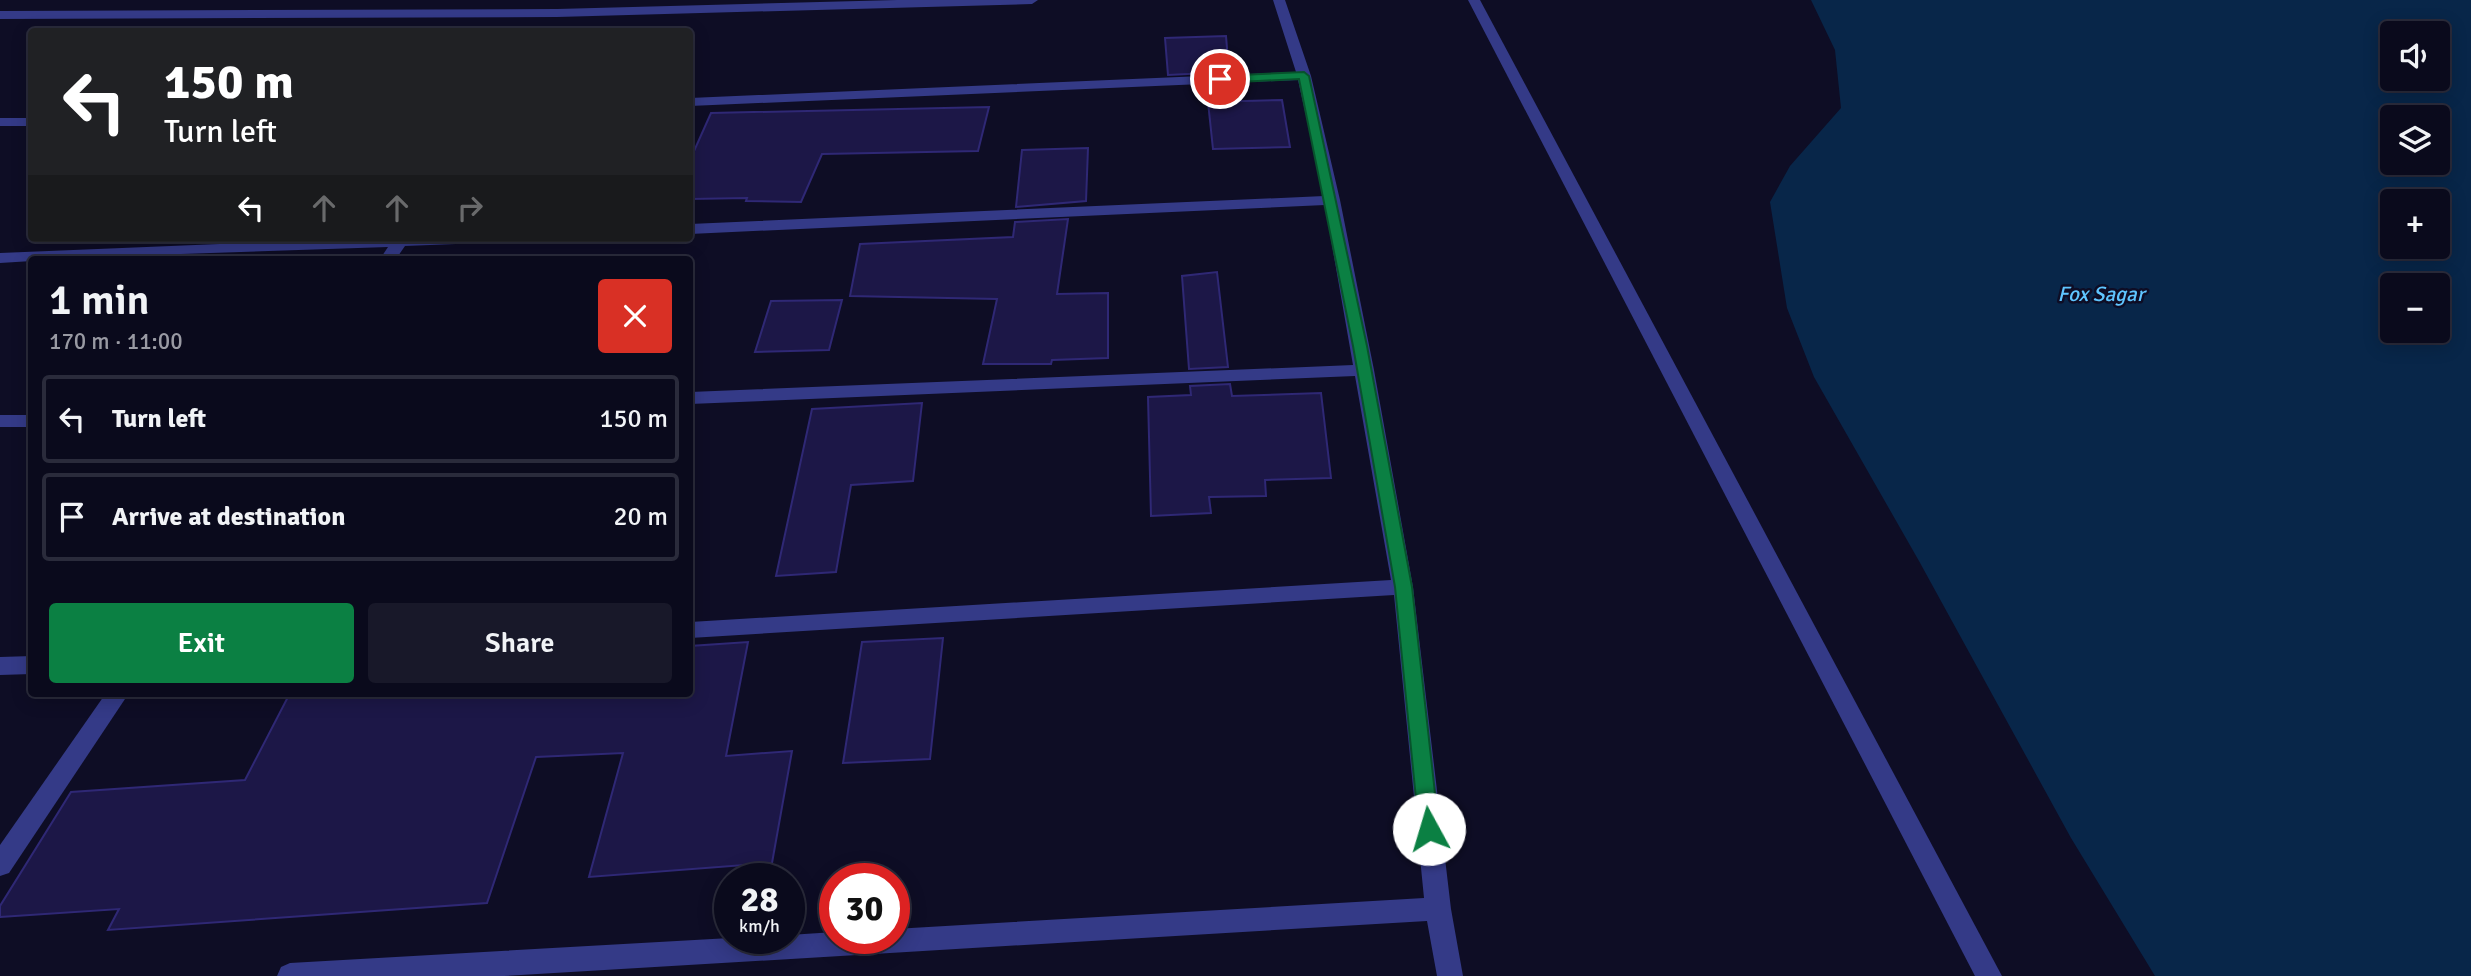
<!DOCTYPE html>
<meta charset="utf-8">
<style>
:root{--surface:#0a0a1c;--page:#181829;--text:#f1f3f6;--muted:#999aa3;--line:#2a2b3b;--accent:#0b8043}
body{margin:0;font-family:Signika,sans-serif;background:var(--page);color:var(--text);height:100vh;display:flex;flex-direction:column;font-size:26px;white-space:nowrap}
*{box-sizing:border-box;margin:0}
p{font-size:23px;color:var(--muted)}
.icon{flex:none;width:38px;height:38px;fill:none;stroke:currentColor;stroke-width:2;stroke-linecap:round;stroke-linejoin:round}
.map{position:relative;flex:1;overflow:hidden}
.panel{position:absolute;left:28px;top:256px;width:665px;height:441px;display:flex;flex-direction:column;background:var(--surface);border-radius:7px;box-shadow:0 4px 18px #0003,0 0 0 2px var(--line)}
.panel>*{flex:none}
.top-card{position:absolute;left:28px;top:28px;width:665px;height:214px;border-radius:7px;box-shadow:0 4px 18px #0003,0 0 0 2px var(--line);background:#202124;color:#fff;overflow:hidden}
.buttons{position:absolute;left:2380px;top:21px;display:grid;gap:14px}
.buttons a{display:grid;place-items:center;width:70px;height:70px;border-radius:7px;background:var(--surface);box-shadow:0 4px 18px #0003,0 0 0 2px var(--line);font-size:35px}
.speed{position:absolute;left:714px;top:863px;display:flex;gap:14px;font-size:35px;font-weight:700;text-align:center}
.speed>*{display:grid;place-content:center;width:91px;height:91px;border-radius:50%;background:var(--surface);box-shadow:0 4px 18px #0003,0 0 0 2px var(--line);line-height:1}
.speed small{font-size:18px;font-weight:400}
.speed .limit{border:10px solid #d22;background:#fff;color:#111}
.pin{position:absolute;display:grid;place-items:center;width:60px;height:60px;color:#fff;margin:-30px;border:4px solid #fff;border-radius:50%;box-shadow:0 2px 7px #0007}
.me{position:absolute;width:77px;margin:-38px;rotate:354deg;stroke-linejoin:round;filter:drop-shadow(0 0 5px #0008)}
.turn{display:flex;align-items:center;gap:24px;height:147px;padding:0 21px;font-size:32px}
.turn .icon{width:91px;height:91px;stroke-width:2.5}
.turn b{display:block;font-size:49px;line-height:60px}
.lanes{display:flex;align-items:center;height:66px;padding:0 21px;background:#0003;justify-content:center;gap:35px;direction:ltr}
.lanes .off{opacity:.35}
.round{display:grid;place-items:center;flex:none;width:74px;height:74px;border-radius:7px;background:var(--page)}
.summary{display:flex;align-items:center;justify-content:space-between;height:119px;padding:0 21px}
h1{font-size:42px;font-weight:600;line-height:52px}
.action{display:flex;gap:14px;margin-top:auto;padding:14px 21px}
.action a{flex:1;height:80px;border-radius:7px;background:var(--accent);color:#fff;font-size:28px;font-weight:600;line-height:80px;text-align:center}
.action a+a{background:var(--page);color:var(--text)}
ul{padding:0;list-style:none}
li{display:flex;align-items:center;gap:21px;height:88px;margin:0 14px 10px;padding:0 7px;border:4px solid var(--line);border-radius:7px}
li div{flex:1}
li b{display:block;font-size:26px}
li em{font-style:normal}
.map>svg:first-child{display:block}
.water{fill:#082649;fill-rule:evenodd}
.building{fill:#1c1747;stroke:#2f2875;stroke-width:2}
.lines{fill:none;stroke-linecap:round;stroke-linejoin:round}
.minor{fill:#343a87;fill-rule:evenodd}
.route{fill:#0b8043;stroke:#07532c;stroke-width:2}
.labels{text-anchor:middle;stroke-width:5;stroke-linejoin:round;paint-order:stroke}
.water-label{font-size:21px;font-style:italic;fill:#5fc5ff;stroke:#0e0d25}
</style>
<div class="map">
<svg width="2471" height="976" viewBox="0 0 2471 976">
<rect width="100%" height="100%" fill="#0e0d25"/>
<path class="water" d="M1811 0H2471V976H2155L2071 838 1919 561 1814 377 1787 308 1770 202 1790 166 1841 108 1835 50ZM2392 33H2438V79H2392ZM2392 117H2438V163H2392ZM2392 201H2438V247H2392ZM2392 285H2438V331H2392Z"/>
<g class="building">
<polygon points="1226,36 1229,72 1168,75 1165,38"/>
<polygon points="1282,100 1290,147 1213,149 1208,102"/>
<polygon points="989,107 978,151 822,154 801,202 746,201 747,198 690,199 690,160 711,113"/>
<polygon points="1088,148 1086,201 1016,207 1022,150"/>
<polygon points="1068,219 1057,294 1108,293 1108,358 1052,360 1051,364 983,364 997,299 850,296 860,244 1013,237 1015,222"/>
<polygon points="1217,272 1228,367 1189,369 1182,276"/>
<polygon points="842,300 829,350 755,352 771,301"/>
<polygon points="1230,384 1232,396 1321,393 1331,478 1265,480 1266,496 1209,497 1211,513 1151,516 1148,397 1191,395 1190,386"/>
<polygon points="922,403 913,481 851,485 836,572 776,576 812,409"/>
<polygon points="943,638 930,759 843,763 862,642"/>
<polygon points="748,642 726,756 792,751 772,863 589,877 623,753 536,757 487,903 108,930 119,909 0,917 0,906 71,792 245,780 290,693 690,693 690,646"/>
</g>
<g class="lines">
<g class="minor">
<polygon points="897,0 1038,0 1032,4 557,17 0,19 0,11 557,9"/>
<polygon points="1273,0 1285,0 1311,76 1340,200 1374,370 1413,587 1451,909 1463,976 1437,976 1427,921 504,976 277,976 281,967 290,963 730,938 789,938 789,935 835,932 835,938 894,938 894,929 1424,898 1394,595 690,638 690,622 1391,580 1355,376 690,404 690,392 1353,365 1325,205 690,234 690,224 1324,196 1298,80 690,106 690,98 1296,72"/>
<polygon points="1468,0 1480,0 2002,976 1975,976"/>
<rect x="0" y="118" width="32" height="8"/>
<polygon points="368,238 489,238 481,243 405,246 396,259 380,259 388,247 32,259 32,261 0,263 0,253"/>
<rect x="0" y="415" width="32" height="12"/>
<polygon points="32,656 32,674 0,675 0,657"/>
<polygon points="106,693 129,693 9,873 0,876 0,845"/>
</g>
</g>
<polygon class="route" points="1304,72 1309,76 1367,346 1412,587 1439,829 1436,835 1429,838 1422,835 1419,829 1395,587 1353,346 1299,79 1220,83 1215,79 1220,76"/>
<g class="labels">
<g class="water-label">
<text x="2101" y="301">Fox Sagar</text>
</g>
</g>
</svg>
<div class="buttons">
<a><svg class="icon" aria-label="sound" viewBox="0 0 24 24"><path d="M4 9h4l5-4v14l-5-4H4zM17 9q2 3 0 6"/></svg></a>
<a><svg class="icon" aria-label="layers" viewBox="0 0 24 24"><path d="M12 4l9 5-9 5-9-5zM3 14l9 5 9-5"/></svg></a>
<a>+</a>
<a>−</a>
</div>
<div class="speed"><div>28<small>km/h</small></div><div class="limit">30</div></div>
<div class="pin" style="left:1220px;top:79px;background:#d93025"><svg class="icon" aria-label="arrive" viewBox="0 0 24 24"><path d="M6 21V4h12l-3 4 3 4H6"/></svg></div>
<svg class="me" style="left:1429px;top:829px" viewBox="-20 -20 40 40"><circle r="19" fill="#fff"/><path d="M0-13L10 11 0 6-10 11z" fill="#0b8043"/></svg>
<div class="top-card">
<div class="turn"><svg class="icon" aria-label="left" viewBox="0 0 24 24"><path d="M17 20v-9H6M10 6l-5 5 5 5"/></svg><div><b>150 m</b>Turn left</div></div>
<div class="lanes"><svg class="icon" aria-label="left" viewBox="0 0 24 24"><path d="M17 20v-9H6M10 6l-5 5 5 5"/></svg><svg class="icon off" aria-label="ahead" viewBox="0 0 24 24"><path d="M12 20V5M6 11l6-6 6 6"/></svg><svg class="icon off" aria-label="ahead" viewBox="0 0 24 24"><path d="M12 20V5M6 11l6-6 6 6"/></svg><svg class="icon off" aria-label="right" viewBox="0 0 24 24"><path d="M7 20v-9h11M14 6l5 5-5 5"/></svg></div>
</div>
<section class="panel">
<div class="summary"><div><h1>1 min</h1><p>170 m · 11:00</p></div><a class="round" style="background:#d93025;color:#fff"><svg class="icon" aria-label="close" viewBox="0 0 24 24"><path d="M6 6l12 12M18 6L6 18"/></svg></a></div>
<ul>
<li><svg class="icon" aria-label="left" viewBox="0 0 24 24"><path d="M17 20v-9H6M10 6l-5 5 5 5"/></svg><div><b>Turn left</b></div><em>150 m</em></li>
<li><svg class="icon" aria-label="arrive" viewBox="0 0 24 24"><path d="M6 21V4h12l-3 4 3 4H6"/></svg><div><b>Arrive at destination</b></div><em>20 m</em></li>
</ul>
<div class="action"><a>Exit</a><a>Share</a></div>
</section>
</div>
